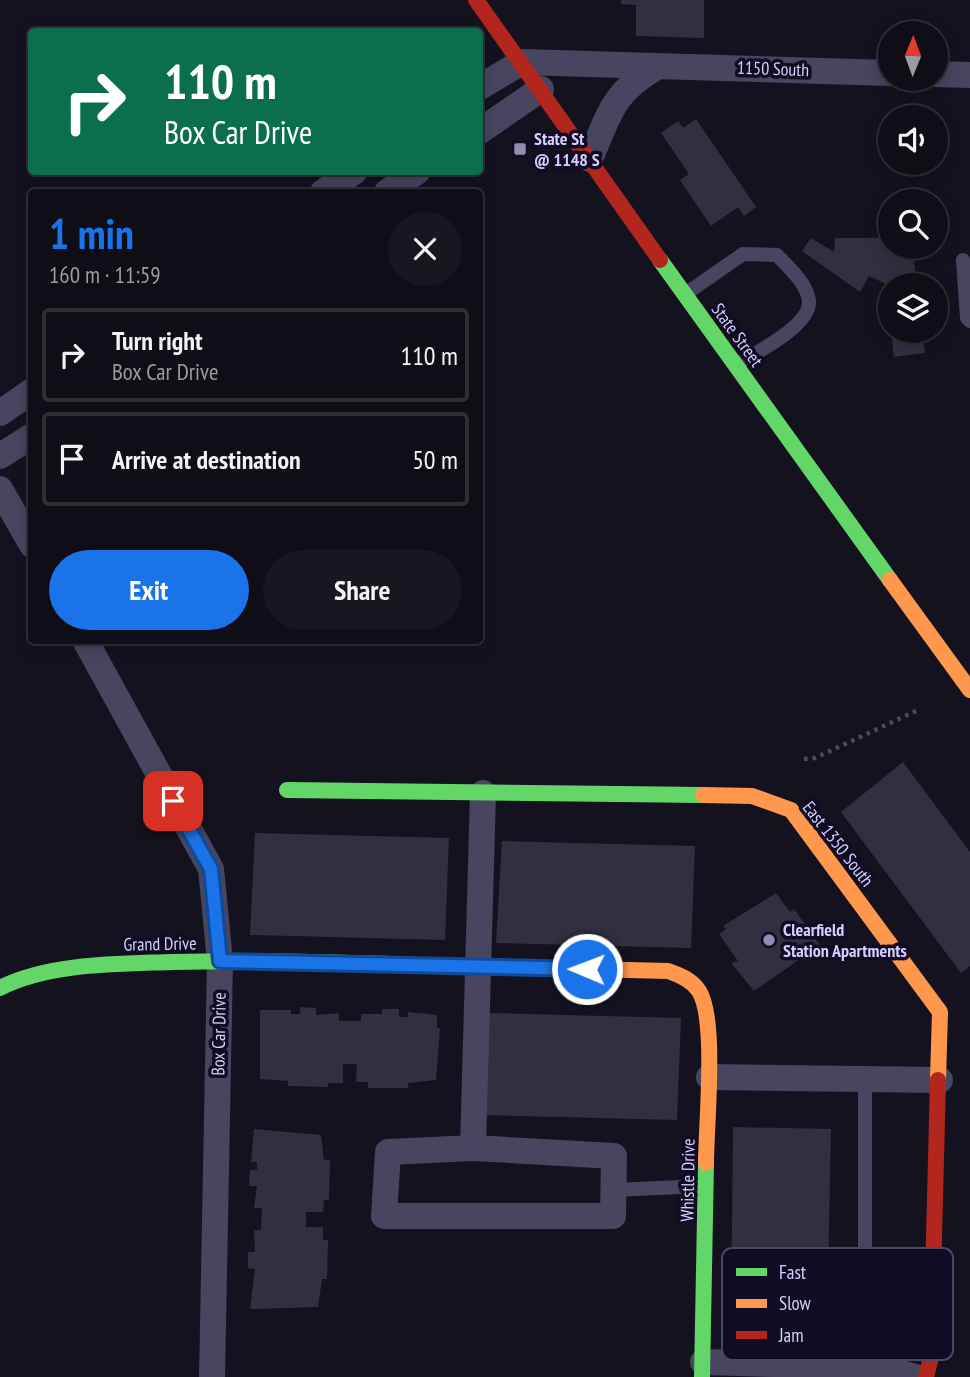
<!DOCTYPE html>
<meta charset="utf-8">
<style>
:root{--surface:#0f0e16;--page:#18171f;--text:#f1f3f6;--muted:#9b9ca1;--line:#2f2e35;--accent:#1a73e8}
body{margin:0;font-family:"PT Sans Narrow",sans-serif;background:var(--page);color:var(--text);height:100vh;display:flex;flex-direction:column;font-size:26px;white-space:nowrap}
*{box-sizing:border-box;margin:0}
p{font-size:23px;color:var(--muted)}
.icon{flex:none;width:38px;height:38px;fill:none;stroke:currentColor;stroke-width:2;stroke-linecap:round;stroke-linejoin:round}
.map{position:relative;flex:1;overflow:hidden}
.drawer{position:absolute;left:28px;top:189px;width:455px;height:455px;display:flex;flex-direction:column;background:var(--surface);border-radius:7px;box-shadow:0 4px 18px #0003,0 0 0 2px var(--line)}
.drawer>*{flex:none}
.top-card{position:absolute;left:28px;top:28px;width:455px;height:147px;border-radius:7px;box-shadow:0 4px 18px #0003,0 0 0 2px var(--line);background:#0b6e4f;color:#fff;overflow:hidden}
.needle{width:46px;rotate:1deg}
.buttons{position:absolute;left:878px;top:21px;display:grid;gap:14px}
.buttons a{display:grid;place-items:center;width:70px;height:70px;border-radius:50%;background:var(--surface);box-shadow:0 4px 18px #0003,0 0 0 2px var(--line);font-size:35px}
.pin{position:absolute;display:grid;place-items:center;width:60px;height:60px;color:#fff;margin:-30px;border-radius:14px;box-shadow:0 4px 10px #0006}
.me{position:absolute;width:77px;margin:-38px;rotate:271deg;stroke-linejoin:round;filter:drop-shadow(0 0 5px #0008)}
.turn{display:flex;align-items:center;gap:24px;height:147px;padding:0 21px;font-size:32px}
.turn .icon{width:91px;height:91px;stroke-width:2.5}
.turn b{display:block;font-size:49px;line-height:60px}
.round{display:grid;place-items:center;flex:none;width:74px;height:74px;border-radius:37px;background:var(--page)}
.headline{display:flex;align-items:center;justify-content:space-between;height:119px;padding:0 21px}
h1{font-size:42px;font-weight:800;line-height:52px;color:var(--accent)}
.cta{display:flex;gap:14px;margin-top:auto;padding:14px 21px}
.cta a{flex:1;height:80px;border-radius:42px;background:var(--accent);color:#fff;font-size:28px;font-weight:800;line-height:80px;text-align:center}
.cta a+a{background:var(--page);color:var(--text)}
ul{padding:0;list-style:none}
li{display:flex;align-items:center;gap:21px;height:94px;margin:0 14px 10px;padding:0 7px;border:4px solid var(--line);border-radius:7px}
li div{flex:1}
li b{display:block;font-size:26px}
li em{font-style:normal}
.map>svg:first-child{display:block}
.building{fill:#322f40}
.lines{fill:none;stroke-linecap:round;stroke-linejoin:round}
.path{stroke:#424f5f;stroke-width:4.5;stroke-dasharray:3.5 5;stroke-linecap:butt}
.lane{stroke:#474560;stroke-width:14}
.street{stroke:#474560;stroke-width:26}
.fast{stroke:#63d668;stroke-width:16}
.slow{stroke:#ff974d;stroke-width:16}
.jam{stroke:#b3261e;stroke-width:16}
.route-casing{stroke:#114b97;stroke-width:18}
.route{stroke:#1a73e8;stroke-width:12}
.poi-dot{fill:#918db0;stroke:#110c24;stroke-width:2.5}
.labels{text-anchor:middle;stroke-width:7;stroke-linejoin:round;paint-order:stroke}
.street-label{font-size:18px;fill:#d5cfff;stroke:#110c24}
.poi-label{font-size:18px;font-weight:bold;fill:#d5cfff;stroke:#110c24;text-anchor:start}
.key{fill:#110c24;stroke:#4c4666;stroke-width:2}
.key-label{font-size:19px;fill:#d5cfff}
</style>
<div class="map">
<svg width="970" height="1377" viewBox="0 0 970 1377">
<rect width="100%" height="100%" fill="#14121e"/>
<g class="building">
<polygon points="621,0 704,0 704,38 636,36 636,5 621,4"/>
<polygon points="696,119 756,207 744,216 738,207 711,226 680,180 689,174 661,133 678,121 683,128"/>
<polygon points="811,238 834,252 835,238 891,238 891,247 912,247 917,285 891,285 889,312 886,284 869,276 860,292 802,251"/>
<polygon points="891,331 922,331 925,353 894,357"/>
<polygon points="903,762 970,852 970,966 961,973 841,812"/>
<polygon points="255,833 449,838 445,940 250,935"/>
<polygon points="502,841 695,846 691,948 496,943"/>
<polygon points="776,893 790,912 794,909 820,945 754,991 731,963 738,961 719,934 726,929 723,926"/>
<polygon points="300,1007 316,1008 316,1015 339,1013 339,1021 361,1021 361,1014 382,1014 382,1009 399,1009 399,1017 408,1017 408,1012 437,1015 437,1028 440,1028 436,1080 408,1083 408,1088 368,1088 368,1082 356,1082 357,1064 343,1064 343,1083 328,1083 328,1087 288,1086 288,1081 260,1079 260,1010 291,1010 291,1014 300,1014"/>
<polygon points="487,1013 681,1018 677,1120 482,1115"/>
<polygon points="733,1127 831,1129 827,1330 731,1328"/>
<polygon points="254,1129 321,1135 324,1160 330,1160 329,1200 324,1200 323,1212 306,1212 306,1227 323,1227 323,1240 328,1240 327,1279 322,1279 318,1307 250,1309 255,1269 248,1268 248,1252 255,1252 254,1230 261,1230 262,1208 254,1208 257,1186 249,1186 250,1170 257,1170 257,1162 251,1162"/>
</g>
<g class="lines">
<polyline class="path" points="804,759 815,758 916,711"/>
<g class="lane">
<polyline points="963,260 967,318 970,321"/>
<path d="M684 295 743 254 777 255C788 267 807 283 809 301 811 326 755 353 736 365"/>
<polyline points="865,1079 865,1269 874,1282 931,1286"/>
<polyline points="614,1190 703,1186"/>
</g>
<g class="street">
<polyline points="936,74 970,75"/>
<polyline points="480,87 522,62 891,73"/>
<polyline points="480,131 541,89"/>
<path d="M590 159C609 115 612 93 655 68"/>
<polyline points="323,192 354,172"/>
<polyline points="387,192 417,172"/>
<polyline points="0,413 32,391"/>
<polyline points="0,456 32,436"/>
<polyline points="0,489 32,545"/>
<polyline points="85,640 211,869 220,961 212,1377"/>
<polyline points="709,1077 940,1080"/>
<polyline points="473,1148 388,1152 384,1216 613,1216 614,1156 473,1148 483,793"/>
<polyline points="703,1362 879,1367 916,1377"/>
</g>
<g class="fast">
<polyline points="660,260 890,580"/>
<polyline points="287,790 703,795"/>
<path d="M0 988C48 963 118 964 172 962 283 959 395 965 506 967"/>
<polyline points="702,1377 706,1163"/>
</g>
<g class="slow">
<polyline points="890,580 970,690"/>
<polyline points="703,795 752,796 791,810 940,1012 938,1080"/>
<path d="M506 967 668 971C680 975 692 980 699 991 717 1019 706 1126 706 1163"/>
</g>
<g class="jam">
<polyline points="476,0 660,260"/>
<polyline points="926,1377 931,1357 938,1080"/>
</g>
</g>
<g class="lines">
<g class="route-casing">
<polyline id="route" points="173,801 211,869 220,961 587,969"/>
</g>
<use href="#route" class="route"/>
</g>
<g class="poi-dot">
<rect x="513" y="142" width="14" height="14" rx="3.5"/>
<circle cx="769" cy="940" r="7"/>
</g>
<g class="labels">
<g class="street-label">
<text transform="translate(773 69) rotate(2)" y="6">1150 South</text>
<text transform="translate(737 335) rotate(54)" y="6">State Street</text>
<text transform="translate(838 844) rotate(52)" y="6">East 1350 South</text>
<text transform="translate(160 944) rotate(-1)" y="6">Grand Drive</text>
<text transform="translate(219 1034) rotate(-89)" y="6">Box Car Drive</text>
<text transform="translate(688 1180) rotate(-89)" y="6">Whistle Drive</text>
</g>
<g class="poi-label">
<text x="534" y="145">State St<tspan x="534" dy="21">@ 1148 S</tspan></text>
<text x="783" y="936">Clearfield<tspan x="783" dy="21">Station Apartments</tspan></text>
</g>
</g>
<rect x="722" y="1248" width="231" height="112" rx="10" class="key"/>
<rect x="736" y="1268" width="31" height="8" fill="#63d668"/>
<rect x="736" y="1299" width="31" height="9" fill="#ff974d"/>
<rect x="736" y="1331" width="31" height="8" fill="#b3261e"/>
<g class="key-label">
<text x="779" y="1279">Fast</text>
<text x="779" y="1310">Slow</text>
<text x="779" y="1342">Jam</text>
</g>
</svg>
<div class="buttons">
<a><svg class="needle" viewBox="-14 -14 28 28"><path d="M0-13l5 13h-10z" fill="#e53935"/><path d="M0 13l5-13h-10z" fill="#9b9ca1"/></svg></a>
<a><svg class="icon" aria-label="sound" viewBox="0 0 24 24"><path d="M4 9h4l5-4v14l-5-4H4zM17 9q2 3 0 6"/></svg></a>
<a><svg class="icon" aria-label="search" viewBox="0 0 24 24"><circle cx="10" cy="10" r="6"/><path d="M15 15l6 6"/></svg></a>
<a><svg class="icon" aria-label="layers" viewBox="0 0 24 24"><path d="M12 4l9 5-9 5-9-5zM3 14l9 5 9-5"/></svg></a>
</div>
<div class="pin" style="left:173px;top:801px;background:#d93025"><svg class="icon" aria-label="arrive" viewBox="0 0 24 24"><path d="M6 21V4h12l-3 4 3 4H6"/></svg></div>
<svg class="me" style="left:587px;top:969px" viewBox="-20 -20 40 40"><circle r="17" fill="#1a73e8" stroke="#fff" stroke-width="3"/><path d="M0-11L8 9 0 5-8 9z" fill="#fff"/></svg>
<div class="top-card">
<div class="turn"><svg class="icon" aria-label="right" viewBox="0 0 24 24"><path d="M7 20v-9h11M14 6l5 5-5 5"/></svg><div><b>110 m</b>Box Car Drive</div></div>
</div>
<section class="drawer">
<div class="headline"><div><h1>1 min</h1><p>160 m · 11:59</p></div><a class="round"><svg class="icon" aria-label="close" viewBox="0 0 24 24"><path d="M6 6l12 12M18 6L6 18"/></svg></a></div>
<ul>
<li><svg class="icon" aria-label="right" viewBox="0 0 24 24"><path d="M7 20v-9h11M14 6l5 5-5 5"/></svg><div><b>Turn right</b><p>Box Car Drive</p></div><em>110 m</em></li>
<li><svg class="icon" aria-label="arrive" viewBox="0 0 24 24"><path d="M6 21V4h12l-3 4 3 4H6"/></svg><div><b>Arrive at destination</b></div><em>50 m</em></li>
</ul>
<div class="cta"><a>Exit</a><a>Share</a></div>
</section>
</div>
